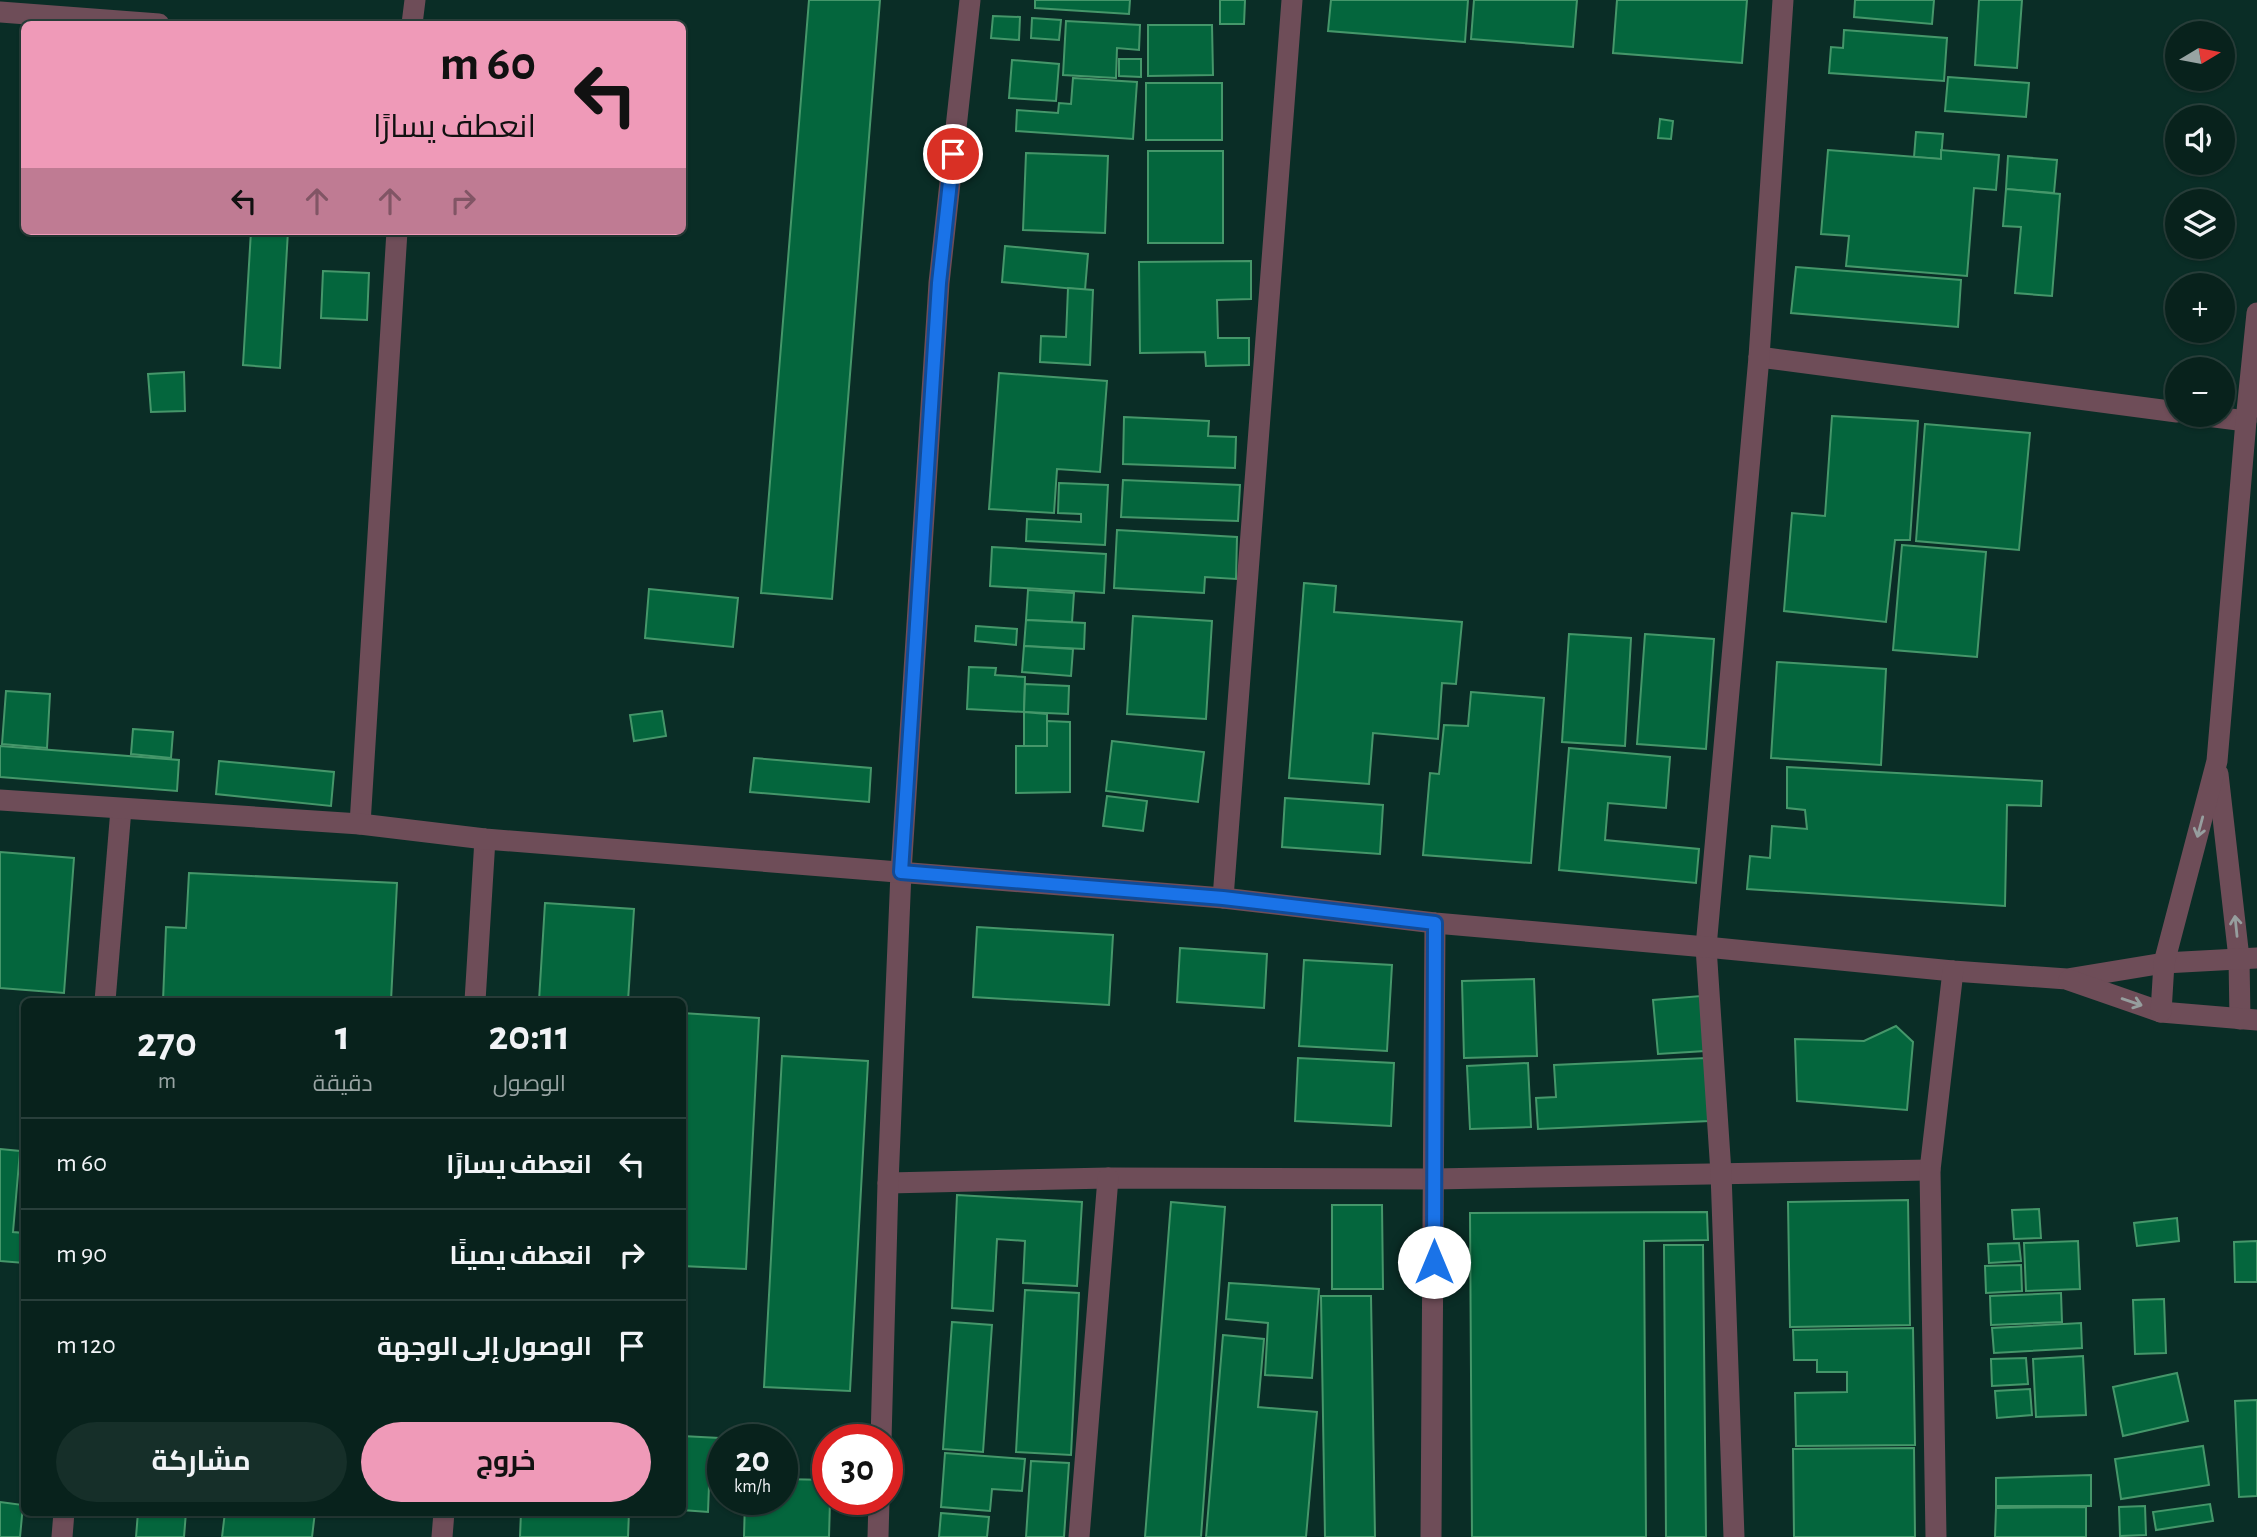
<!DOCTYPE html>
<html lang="ar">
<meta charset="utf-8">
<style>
:root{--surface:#08221c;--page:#162f29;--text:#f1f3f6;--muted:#98a4a3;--line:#293f3b;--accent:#ef9ab8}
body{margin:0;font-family:"Alegreya Sans",Cairo,sans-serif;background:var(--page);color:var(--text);direction:rtl;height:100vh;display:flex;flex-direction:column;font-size:26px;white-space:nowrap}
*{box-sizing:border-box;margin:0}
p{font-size:23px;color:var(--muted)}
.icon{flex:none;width:38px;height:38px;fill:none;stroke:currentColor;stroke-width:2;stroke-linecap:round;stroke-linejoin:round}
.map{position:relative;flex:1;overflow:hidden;direction:ltr}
.details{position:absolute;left:21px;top:998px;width:665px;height:518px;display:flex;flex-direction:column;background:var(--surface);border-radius:10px;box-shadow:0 2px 5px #0004,0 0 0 2px var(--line);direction:rtl}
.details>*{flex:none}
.top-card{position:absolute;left:21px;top:21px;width:665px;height:214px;border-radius:10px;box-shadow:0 2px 5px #0004,0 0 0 2px var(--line);direction:rtl;background:#ef9ab8;color:#111;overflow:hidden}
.needle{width:46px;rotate:80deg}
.buttons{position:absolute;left:2165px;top:21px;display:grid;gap:14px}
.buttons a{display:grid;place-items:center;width:70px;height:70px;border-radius:50%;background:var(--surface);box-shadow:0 2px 5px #0004,0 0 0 2px var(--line);font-size:35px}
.speed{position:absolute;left:707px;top:1424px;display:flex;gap:14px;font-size:35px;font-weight:700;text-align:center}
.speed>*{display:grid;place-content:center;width:91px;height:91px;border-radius:50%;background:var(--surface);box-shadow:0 2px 5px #0004,0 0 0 2px var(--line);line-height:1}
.speed small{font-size:18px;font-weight:400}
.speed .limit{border:10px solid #d22;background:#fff;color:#111}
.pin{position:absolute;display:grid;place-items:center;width:60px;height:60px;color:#fff;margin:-30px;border:4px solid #fff;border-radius:50%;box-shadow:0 2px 7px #0007}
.me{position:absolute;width:77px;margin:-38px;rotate:0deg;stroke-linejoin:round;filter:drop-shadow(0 0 5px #0008)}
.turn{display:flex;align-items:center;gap:24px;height:147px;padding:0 35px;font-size:32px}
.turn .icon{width:91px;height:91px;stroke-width:2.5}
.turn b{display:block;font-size:49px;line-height:60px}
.lanes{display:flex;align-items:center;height:66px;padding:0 35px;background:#0003;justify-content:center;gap:35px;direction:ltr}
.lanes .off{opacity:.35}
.eta{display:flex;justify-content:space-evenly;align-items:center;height:119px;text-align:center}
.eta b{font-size:42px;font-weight:700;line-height:49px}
.primary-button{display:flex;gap:14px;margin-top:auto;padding:14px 35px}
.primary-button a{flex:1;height:80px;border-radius:42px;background:var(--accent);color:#111;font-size:28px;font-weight:700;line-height:80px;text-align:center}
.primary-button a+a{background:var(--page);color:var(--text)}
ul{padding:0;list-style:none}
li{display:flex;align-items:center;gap:21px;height:91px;padding:0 35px;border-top:2px solid var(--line)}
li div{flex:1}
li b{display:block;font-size:26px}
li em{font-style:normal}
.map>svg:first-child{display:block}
.building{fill:#04663d;stroke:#45976a;stroke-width:2}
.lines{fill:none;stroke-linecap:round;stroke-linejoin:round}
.minor{stroke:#6e4d58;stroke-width:21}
.tertiary{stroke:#6e4d58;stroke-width:21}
.oneway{stroke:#969e9e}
.route-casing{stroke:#114b97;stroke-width:18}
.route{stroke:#1a73e8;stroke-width:12}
</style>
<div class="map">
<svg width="2257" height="1537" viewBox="0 0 2257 1537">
<rect width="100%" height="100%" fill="#0a2d26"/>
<g class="building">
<polygon points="809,0 880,0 832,599 761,593"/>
<polygon points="1035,0 1130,0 1129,14 1035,8"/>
<polygon points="1220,0 1245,0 1244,24 1220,24"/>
<polygon points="1331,0 1468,0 1465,42 1328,31"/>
<polygon points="1474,0 1577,0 1573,47 1471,39"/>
<polygon points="1617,0 1747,0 1742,63 1613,53"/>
<polygon points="1855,0 1934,0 1932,24 1854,17"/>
<polygon points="1979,0 2022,0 2017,68 1975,65"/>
<polygon points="993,16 1020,17 1019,40 991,38"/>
<polygon points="1032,18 1061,20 1059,40 1031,38"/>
<polygon points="1066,21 1140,25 1139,50 1117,48 1116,78 1063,75"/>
<polygon points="1148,25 1212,25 1213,75 1148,76"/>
<polygon points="1844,30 1947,38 1944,81 1829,73 1831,47 1843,48"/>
<polygon points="1119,59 1141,59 1141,77 1119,76"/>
<polygon points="1012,60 1059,64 1056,101 1009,98"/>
<polygon points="1948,77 2029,83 2026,117 1945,111"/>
<polygon points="1073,78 1137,82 1133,139 1016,131 1017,110 1058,113 1059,103 1071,104"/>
<rect x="1146" y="83" width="76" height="57"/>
<polygon points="1660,119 1673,121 1671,139 1658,138"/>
<polygon points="1916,132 1943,134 1941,159 1914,157"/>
<polygon points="1828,150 1941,159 1941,150 1999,155 1996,190 1974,188 1967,276 1846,266 1849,236 1821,234"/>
<rect x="1148" y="151" width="75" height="92"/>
<polygon points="1026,153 1108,156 1105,233 1023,230"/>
<polygon points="2008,156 2057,160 2054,193 2006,189"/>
<polygon points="2006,189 2060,194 2052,296 2015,293 2021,227 2003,226"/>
<polygon points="251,231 288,231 280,368 243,365"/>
<polygon points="1005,246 1088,254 1085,290 1002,282"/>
<polygon points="1251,261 1251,299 1217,300 1218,338 1249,338 1249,365 1206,366 1205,352 1140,353 1139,262"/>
<polygon points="1796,267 1961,280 1958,327 1791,313"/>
<polygon points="323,271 369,273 367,320 321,318"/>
<polygon points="1068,288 1093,290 1090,365 1040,362 1041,336 1066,337"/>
<polygon points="184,372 185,411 151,412 148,374"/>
<polygon points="999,373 1107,381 1100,472 1057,469 1054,513 989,509"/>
<polygon points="1832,416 1918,421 1910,540 1895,540 1886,622 1784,611 1792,513 1825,516"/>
<polygon points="1124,417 1209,421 1208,436 1236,437 1235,468 1123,464"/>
<polygon points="1925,424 2030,433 2019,550 1916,541"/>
<polygon points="1123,480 1240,485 1238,521 1121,517"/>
<polygon points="1059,483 1108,485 1105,545 1026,541 1027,519 1081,522 1081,514 1058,513"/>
<polygon points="1117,530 1237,537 1236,579 1205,577 1204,593 1114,588"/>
<polygon points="1902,545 1986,552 1977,657 1893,650"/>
<polygon points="992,547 1106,554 1104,593 990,586"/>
<polygon points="1304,583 1336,586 1334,612 1462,622 1456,684 1442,683 1438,739 1373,733 1369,784 1289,778"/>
<polygon points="649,589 738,598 733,647 645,638"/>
<polygon points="1028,590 1074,593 1072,622 1026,620"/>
<polygon points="1133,616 1212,621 1206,719 1127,714"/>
<polygon points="1026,620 1085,623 1084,649 1024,646"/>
<polygon points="976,626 1017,629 1016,645 975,641"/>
<polygon points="1569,634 1631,638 1625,746 1562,742"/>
<polygon points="1645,634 1714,639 1706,749 1637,744"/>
<polygon points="1024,646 1073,649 1071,676 1022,672"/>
<polygon points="1777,662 1886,669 1881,765 1771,758"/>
<polygon points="969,667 996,668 995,675 1025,677 1024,712 967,709"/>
<polygon points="1025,684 1069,686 1068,714 1024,712"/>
<polygon points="6,691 50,694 47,748 2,744"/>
<polygon points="1471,692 1544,698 1531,863 1423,855 1430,773 1439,774 1444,725 1468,726"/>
<polygon points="662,711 666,736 634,741 630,715"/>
<polygon points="1024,712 1047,714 1047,746 1024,746"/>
<polygon points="1047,721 1070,722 1070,792 1016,793 1016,746 1047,746"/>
<polygon points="133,729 173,732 171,758 131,754"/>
<polygon points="1112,741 1204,752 1198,802 1106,791"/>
<polygon points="0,746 179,760 177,791 0,777"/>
<polygon points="1569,748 1670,757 1666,808 1608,803 1605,840 1699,849 1696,883 1559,870"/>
<polygon points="754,758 871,768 869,802 750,792"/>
<polygon points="219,761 334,772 331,806 216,794"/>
<polygon points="1787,767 2042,781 2041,806 2007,805 2005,906 1747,889 1750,856 1770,858 1772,826 1807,829 1805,810 1787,808"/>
<polygon points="1107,796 1147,801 1143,831 1103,826"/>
<polygon points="1285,798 1383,805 1380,854 1282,847"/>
<polygon points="0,852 74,858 64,993 0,988"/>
<polygon points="189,873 397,883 391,1001 163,1001 166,927 186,928"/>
<polygon points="545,903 634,909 628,1001 539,1001"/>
<polygon points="977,927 1113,935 1109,1005 973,997"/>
<polygon points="1180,948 1267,954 1264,1008 1177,1002"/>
<polygon points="1304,960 1392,965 1387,1051 1299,1046"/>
<polygon points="1534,979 1537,1056 1464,1058 1462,981"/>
<polygon points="1701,996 1705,1051 1658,1054 1653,1000"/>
<polygon points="682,1013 759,1018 746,1269 682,1266"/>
<polygon points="1896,1026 1913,1042 1907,1110 1797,1101 1795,1039 1864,1041"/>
<polygon points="782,1056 868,1061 850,1391 764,1387"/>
<polygon points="1298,1058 1394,1063 1391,1126 1295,1121"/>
<polygon points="1706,1058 1709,1121 1538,1129 1536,1098 1556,1097 1554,1065"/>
<polygon points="1528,1063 1531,1127 1470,1129 1467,1066"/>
<polygon points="0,1149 20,1151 13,1232 24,1233 24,1263 0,1261"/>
<polygon points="957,1195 1082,1202 1077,1286 1023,1283 1025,1241 997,1239 993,1311 952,1308"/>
<polygon points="1908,1200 1910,1325 1790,1327 1788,1202"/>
<polygon points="1171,1202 1225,1207 1201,1537 1145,1537"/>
<polygon points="1332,1205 1382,1205 1383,1289 1332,1289"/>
<polygon points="2039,1209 2041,1238 2014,1239 2012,1210"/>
<polygon points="1707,1212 1708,1240 1644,1241 1646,1537 1472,1537 1470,1213"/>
<polygon points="2177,1218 2179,1241 2137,1246 2134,1223"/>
<polygon points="2078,1241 2080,1289 2026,1291 2024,1243"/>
<polygon points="2257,1241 2257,1282 2235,1282 2234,1242"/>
<polygon points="2019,1243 2021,1261 1989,1263 1988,1244"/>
<polygon points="1664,1245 1703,1245 1706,1537 1666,1537"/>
<polygon points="2021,1265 2022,1291 1986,1293 1985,1266"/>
<polygon points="1229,1283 1319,1289 1312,1378 1265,1375 1268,1323 1226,1319"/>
<polygon points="1025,1290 1079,1293 1071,1455 1016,1452"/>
<polygon points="2061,1293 2062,1322 1991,1325 1990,1296"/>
<polygon points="1321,1296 1371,1296 1375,1537 1325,1537"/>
<polygon points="2164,1299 2166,1353 2135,1354 2133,1300"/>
<polygon points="952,1322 992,1325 983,1452 943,1449"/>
<polygon points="2081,1323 2082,1348 1994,1353 1992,1328"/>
<polygon points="1913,1328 1915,1445 1796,1446 1795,1393 1847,1392 1847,1372 1817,1372 1817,1360 1794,1360 1793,1330"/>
<polygon points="1223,1335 1264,1339 1258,1407 1317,1412 1306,1537 1206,1537"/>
<polygon points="2083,1356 2086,1415 2036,1417 2033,1359"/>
<polygon points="2026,1358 2028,1384 1992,1386 1991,1359"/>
<polygon points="2177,1373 2188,1421 2123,1436 2113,1387"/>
<polygon points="2030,1389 2032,1415 1997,1418 1995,1391"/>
<polygon points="2257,1400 2257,1496 2239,1497 2235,1401"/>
<polygon points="682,1436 758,1440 723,1440 723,1460 710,1459 708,1512 682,1510"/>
<polygon points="2203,1446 2209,1485 2121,1499 2115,1459"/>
<polygon points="1914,1448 1915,1537 1794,1537 1793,1449"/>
<polygon points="945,1453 1025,1459 1022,1491 992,1489 990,1511 941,1507"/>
<polygon points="1031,1461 1069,1463 1064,1537 1026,1537"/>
<polygon points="2091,1475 2091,1506 1996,1506 1996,1478"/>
<polygon points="782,1479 828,1480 828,1500 830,1500 829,1537 744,1537 745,1500 782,1500"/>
<polygon points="0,1502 23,1505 20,1537 0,1537"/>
<polygon points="2210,1504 2213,1521 2156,1530 2153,1512"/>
<polygon points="2145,1506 2146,1535 2120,1536 2119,1507"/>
<polygon points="2086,1507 2086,1537 1995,1537 1996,1508"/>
<polygon points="138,1512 186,1512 184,1537 136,1537"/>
<polygon points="225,1512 315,1512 312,1537 222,1537"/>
<polygon points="521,1512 629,1512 628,1537 520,1537"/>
<polygon points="941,1513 989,1517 987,1537 939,1537"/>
</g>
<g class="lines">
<g class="minor">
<polyline points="0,12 159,24"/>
<polyline points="412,24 415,0"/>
<polyline points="1759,357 2177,412"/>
<polyline points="2199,415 2246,421"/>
<polyline points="360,824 397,231"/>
<polyline points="1223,898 1292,0"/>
<polyline points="105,1001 121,809"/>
<polyline points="475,1001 485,839"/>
<polyline points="888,1183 1108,1178 1434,1179 1930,1170"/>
<polyline points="881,1440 888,1183 901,872 939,283 970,0"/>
<polyline points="62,1537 64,1512"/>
<polyline points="442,1537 444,1512"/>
<polyline points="878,1537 879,1500"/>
<polyline points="1079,1537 1108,1178"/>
<polyline points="1431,1537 1435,923"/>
<polyline points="1734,1537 1721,1173 1706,947 1759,357 1783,0"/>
</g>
<g class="tertiary">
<polyline points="2218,774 2239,958 2240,1019"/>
<polyline points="0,800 360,824 485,839 1223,898 1435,923 1706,947 1953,971 2067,979 2164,963 2257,958"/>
<polyline points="2069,980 2161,1012 2257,1020"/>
<polyline points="2161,1012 2164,963 2217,761 2246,421 2257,313"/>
<polyline points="1936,1537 1930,1170 1953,971"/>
</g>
</g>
<defs><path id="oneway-shaft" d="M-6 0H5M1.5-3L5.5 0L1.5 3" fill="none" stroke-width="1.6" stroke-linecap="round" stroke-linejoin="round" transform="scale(1.75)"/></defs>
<g class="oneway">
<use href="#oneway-shaft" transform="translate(2200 827) rotate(105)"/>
<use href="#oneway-shaft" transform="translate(2236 926) rotate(-96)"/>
<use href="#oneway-shaft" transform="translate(2132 1002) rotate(19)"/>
</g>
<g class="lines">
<g class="route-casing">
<polyline id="route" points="953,154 939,283 901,872 1223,898 1435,923 1434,1262"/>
</g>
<use href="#route" class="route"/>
</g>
</svg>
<div class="buttons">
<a><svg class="needle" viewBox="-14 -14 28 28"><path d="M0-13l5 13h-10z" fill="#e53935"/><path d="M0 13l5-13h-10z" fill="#98a4a3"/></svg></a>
<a><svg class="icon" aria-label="sound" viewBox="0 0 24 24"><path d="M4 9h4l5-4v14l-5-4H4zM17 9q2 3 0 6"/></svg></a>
<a><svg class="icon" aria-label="layers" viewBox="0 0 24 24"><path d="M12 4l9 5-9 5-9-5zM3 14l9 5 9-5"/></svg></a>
<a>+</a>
<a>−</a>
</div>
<div class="speed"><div>20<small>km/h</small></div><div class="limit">30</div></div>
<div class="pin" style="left:953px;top:154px;background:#d93025"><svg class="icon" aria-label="arrive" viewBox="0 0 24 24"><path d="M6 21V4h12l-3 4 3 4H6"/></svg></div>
<svg class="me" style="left:1434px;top:1262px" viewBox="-20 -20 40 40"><circle r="19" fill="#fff"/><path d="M0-13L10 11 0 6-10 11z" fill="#1a73e8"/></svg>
<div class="top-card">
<div class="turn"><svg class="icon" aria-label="left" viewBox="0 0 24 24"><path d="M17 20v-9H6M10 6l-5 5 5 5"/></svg><div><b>60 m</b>انعطف يسارًا</div></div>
<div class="lanes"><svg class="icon" aria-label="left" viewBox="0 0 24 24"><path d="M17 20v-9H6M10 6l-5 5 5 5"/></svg><svg class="icon off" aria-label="ahead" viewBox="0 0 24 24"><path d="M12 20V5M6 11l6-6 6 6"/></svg><svg class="icon off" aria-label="ahead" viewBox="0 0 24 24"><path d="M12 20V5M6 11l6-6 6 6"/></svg><svg class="icon off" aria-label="right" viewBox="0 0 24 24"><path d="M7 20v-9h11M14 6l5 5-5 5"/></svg></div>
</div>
<section class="details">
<div class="eta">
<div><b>20:11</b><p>الوصول</p></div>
<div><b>1</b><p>دقيقة</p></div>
<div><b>270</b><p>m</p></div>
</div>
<ul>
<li><svg class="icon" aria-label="left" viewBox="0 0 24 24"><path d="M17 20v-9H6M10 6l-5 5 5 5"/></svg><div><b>انعطف يسارًا</b></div><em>60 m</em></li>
<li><svg class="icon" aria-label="right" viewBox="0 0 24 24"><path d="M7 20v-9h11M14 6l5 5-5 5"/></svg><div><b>انعطف يمينًا</b></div><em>90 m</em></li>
<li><svg class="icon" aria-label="arrive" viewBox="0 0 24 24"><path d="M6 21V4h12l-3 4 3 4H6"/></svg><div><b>الوصول إلى الوجهة</b></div><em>120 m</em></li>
</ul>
<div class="primary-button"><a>خروج</a><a>مشاركة</a></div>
</section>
</div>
